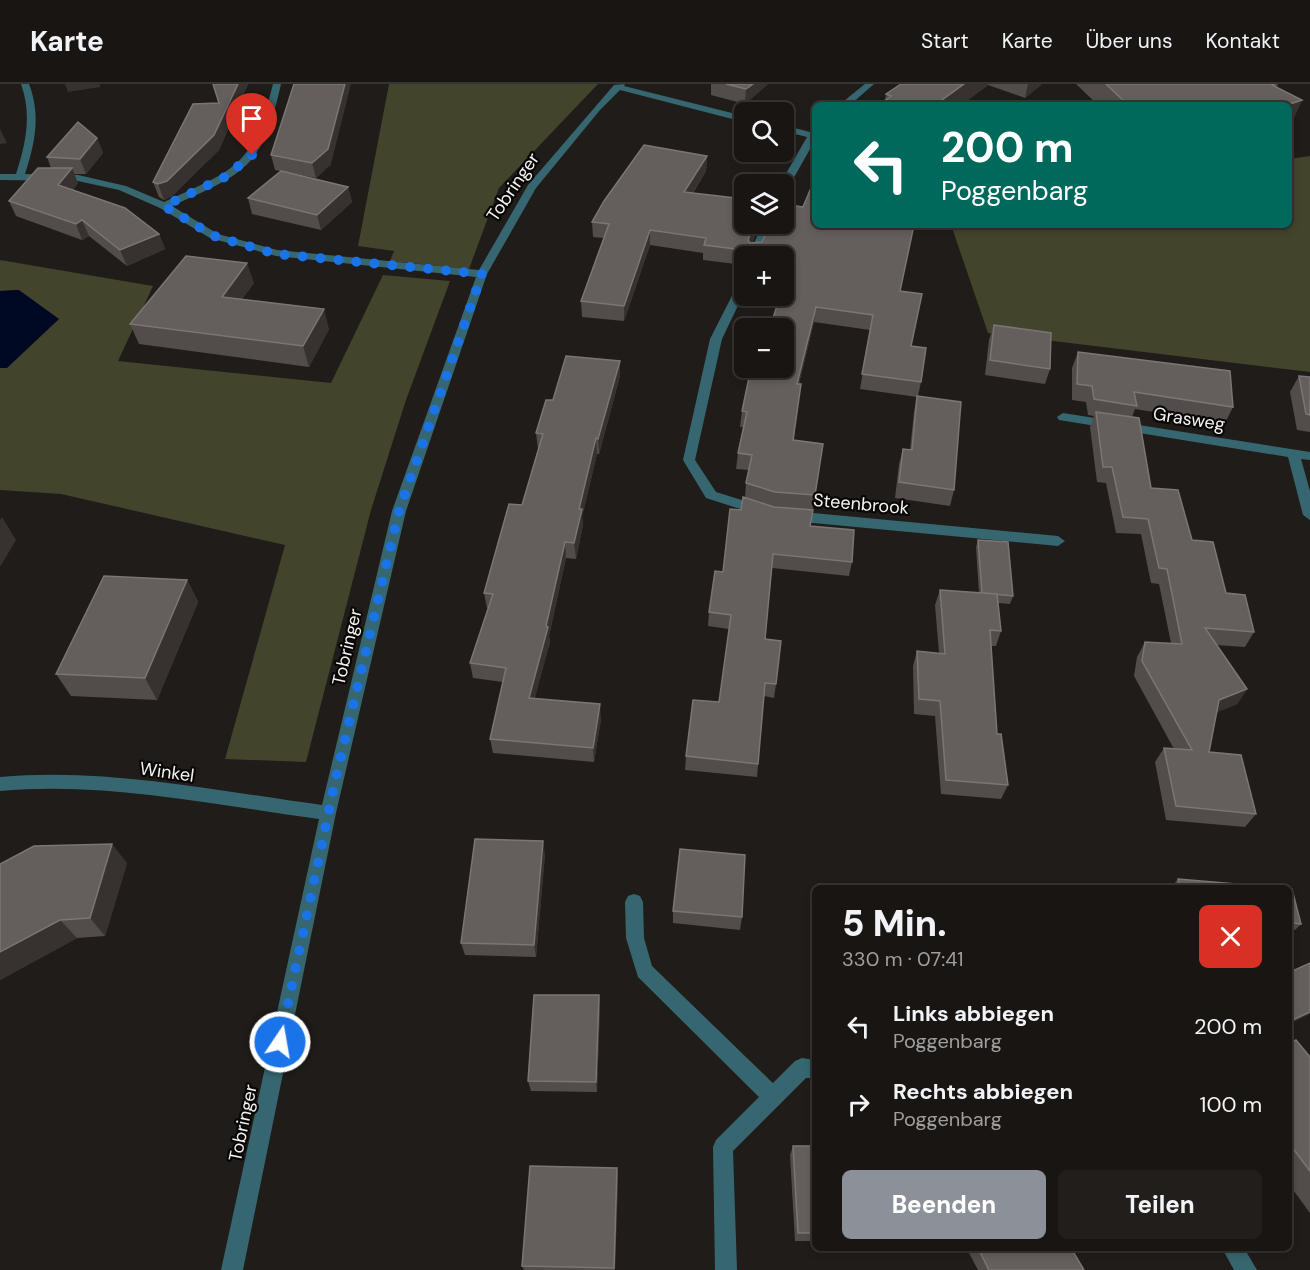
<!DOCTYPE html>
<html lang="de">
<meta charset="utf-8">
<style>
:root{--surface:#181513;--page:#211e1c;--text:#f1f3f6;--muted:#9f9fa0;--line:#363433;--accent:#8c9099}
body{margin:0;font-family:"DM Sans",sans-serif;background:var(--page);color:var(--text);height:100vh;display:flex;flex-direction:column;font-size:22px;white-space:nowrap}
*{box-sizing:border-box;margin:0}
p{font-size:20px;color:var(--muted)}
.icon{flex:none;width:33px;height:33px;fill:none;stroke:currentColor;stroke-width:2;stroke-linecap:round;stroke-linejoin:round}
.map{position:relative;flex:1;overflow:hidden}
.panel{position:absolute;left:812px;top:801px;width:480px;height:366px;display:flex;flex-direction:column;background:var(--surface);border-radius:9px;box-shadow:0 3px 9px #0003,0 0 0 2px var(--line)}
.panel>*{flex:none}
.hud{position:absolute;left:812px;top:18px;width:480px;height:126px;border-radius:9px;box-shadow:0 3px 9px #0003,0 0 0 2px var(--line);background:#00695c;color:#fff;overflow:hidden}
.tools{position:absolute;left:734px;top:18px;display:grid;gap:12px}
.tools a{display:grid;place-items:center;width:60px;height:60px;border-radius:9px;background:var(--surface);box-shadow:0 3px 9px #0003,0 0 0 2px var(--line);font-size:30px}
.pin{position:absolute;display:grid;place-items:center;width:51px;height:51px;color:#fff;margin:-62px -26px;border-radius:50% 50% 50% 0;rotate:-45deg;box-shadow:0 0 6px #0007}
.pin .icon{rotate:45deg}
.me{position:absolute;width:66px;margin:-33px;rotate:12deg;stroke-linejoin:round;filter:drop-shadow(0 0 4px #0008)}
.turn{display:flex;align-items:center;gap:21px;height:126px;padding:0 30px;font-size:27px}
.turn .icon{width:78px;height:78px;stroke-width:2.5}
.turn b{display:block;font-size:42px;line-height:51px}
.round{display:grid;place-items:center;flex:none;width:63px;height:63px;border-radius:9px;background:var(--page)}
.head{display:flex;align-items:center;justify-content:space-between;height:102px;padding:0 30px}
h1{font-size:36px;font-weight:800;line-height:45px}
.cta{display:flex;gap:12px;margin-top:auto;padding:12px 30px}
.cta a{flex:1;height:69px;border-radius:9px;background:var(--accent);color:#fff;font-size:24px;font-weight:800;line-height:69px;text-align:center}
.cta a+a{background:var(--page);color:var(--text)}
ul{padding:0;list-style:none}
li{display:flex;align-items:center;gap:18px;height:78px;padding:0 30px}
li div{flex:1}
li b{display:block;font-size:22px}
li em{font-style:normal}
header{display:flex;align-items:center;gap:36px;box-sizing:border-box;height:84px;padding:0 30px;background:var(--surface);border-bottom:2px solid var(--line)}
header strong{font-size:28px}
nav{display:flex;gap:33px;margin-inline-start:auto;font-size:21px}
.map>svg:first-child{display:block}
.green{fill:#42442b}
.water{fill:#000923}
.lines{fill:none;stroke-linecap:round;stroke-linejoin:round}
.service{fill:#366771;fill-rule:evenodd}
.minor{fill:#366771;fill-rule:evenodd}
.wall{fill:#524d4b}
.shaded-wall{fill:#37322f}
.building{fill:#645f5c;stroke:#7b7674;stroke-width:1.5}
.route{stroke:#1a73e8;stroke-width:10;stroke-dasharray:0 18}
.labels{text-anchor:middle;stroke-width:4.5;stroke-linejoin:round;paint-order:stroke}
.street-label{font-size:18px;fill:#f6f3f1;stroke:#080706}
</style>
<header>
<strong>Karte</strong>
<nav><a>Start</a><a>Karte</a><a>Über uns</a><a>Kontakt</a></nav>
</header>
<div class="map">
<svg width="1310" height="1186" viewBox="0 0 1310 1186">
<rect width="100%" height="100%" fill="#201c19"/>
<g class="green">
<polygon points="389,0 598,0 499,104 469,185 390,177 394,167 358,162"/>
<polygon points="1310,72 1310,288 988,249 951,141 1288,141 1289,75"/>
<polygon points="0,176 153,202 118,277 331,299 383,191 450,197 406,316 371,426 306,678 225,675 285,461 61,410 0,406 0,284 7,283 19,206 0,207"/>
</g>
<polygon class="water" points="19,206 59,235 7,284 0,284 0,207"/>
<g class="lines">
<g class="service">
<polygon points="1063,329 1310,368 1310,376 1301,375 1310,407 1310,436 1303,431 1288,373 1059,336 1057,333"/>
<polygon points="634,810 640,812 643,818 644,854 652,882 780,1006 783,1013 780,1020 773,1023 766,1020 638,893 626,854 625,818 628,812"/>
</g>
<g class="minor">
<path d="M21 0H29C41 31 35 59 25 90L78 91 126 102 164 118C238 84 252 83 273 0H281C262 84 247 88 172 122L218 150 277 166 479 186 528 101 614 1 625 0 624 2 744 32V38L620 6 600 26 536 104 487 190 406 427 336 729 243 1186H221L319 735C215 721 104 697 0 707V693C105 683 217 707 322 721L392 427 476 193 276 172 210 154 160 124 119 106 78 97 0 96V90H16C26 59 32 31 21 0Z"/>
<polygon points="865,0 874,0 850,21 839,21"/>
<polygon points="783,41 810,48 814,47 814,58 788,104 783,107 783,100 780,100 807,53 783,47"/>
<polygon points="762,140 772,140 759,172 749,172"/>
<polygon points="744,195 744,209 722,255 695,376 716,408 764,423 766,426 764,429 759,431 706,414 683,376 710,255 739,198"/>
<polygon points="792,427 1058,452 1065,457 1058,462 792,437 785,432"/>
<polygon points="802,974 814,976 814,994 806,994 733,1067 737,1186 715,1186 713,1063 716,1056 795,977"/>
<polygon points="1222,1164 1244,1164 1257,1186 1234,1186"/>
</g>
</g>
<g class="wall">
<polygon points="213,0 248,0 219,66 172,112 164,116 159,113 153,98 219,19"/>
<polygon points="711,0 768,0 745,20 711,11"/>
<polygon points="901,0 1042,0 1025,14 988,1 961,21 879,21 885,16 886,10"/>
<polygon points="1076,0 1278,0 1277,3 1302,16 1292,38 1288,40 1288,21 1098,21"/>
<polygon points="97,54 103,69 86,90 74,90 78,99 73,106 159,150 165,165 127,182 89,152 82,156 16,132 9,117 51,84 47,73"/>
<polygon points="271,71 331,80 316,94 275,86"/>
<polygon points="707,72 706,87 693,109 744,140 760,140 752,159 901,207 911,262 921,298 918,312 954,406 950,422 895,414 899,380 903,365 910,366 914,328 917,313 860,305 870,246 814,238 799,300 794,356 823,360 810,442 852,478 849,492 772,484 765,555 776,600 774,614 764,612 757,693 685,686 686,672 719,618 729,545 708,542 709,528 723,488 745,414 746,399 749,386 736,385 738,369 743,343 740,343 742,327 783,284 785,194 783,194 783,172 744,172 744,181 703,176 703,169 650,161 624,237 582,233 581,217 604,154 593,153 592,138"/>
<polygon points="348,103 352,118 321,146 252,130 248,114"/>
<polygon points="254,199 242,215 329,245 309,283 139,260 130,240"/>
<polygon points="994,241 1050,285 1045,300 985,291 989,256"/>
<polygon points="1078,268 1233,323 1225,339 1135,325 1132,333 1151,404 1192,456 1226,509 1254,548 1245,563 1216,561 1247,605 1237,620 1217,628 1209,668 1256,730 1245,743 1166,736 1155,678 1164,664 1174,665 1134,592 1137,573 1145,558 1171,559 1159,500 1151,499 1141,450 1116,449 1106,399 1097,398 1090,343 1094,332 1088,331 1086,318 1072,316 1072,284"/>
<polygon points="620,292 599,370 597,370 582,433 583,441 576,475 566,474 549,552 550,558 534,615 601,635 594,678 493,669 490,655 503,598 473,594 470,579 488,524 487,524 484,509 522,421 538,365 536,349 553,316"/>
<polygon points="1299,292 1310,293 1310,348 1297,346 1290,308"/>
<polygon points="978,456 1013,512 1010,520 998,519 1001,547 996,562 991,562 997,650 1008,701 1001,715 941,710 935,632 914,630 913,582 917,567 939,569 935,521 940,506 979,509 976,463"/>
<polygon points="187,496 198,518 157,616 71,612 56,590"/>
<polygon points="545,770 536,873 465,871 461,859"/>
<polygon points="127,779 105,852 77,854 0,896 0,780"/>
<polygon points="1178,795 1284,804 1174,804 1173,801"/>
<polygon points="1288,804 1301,840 1295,846 1288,845"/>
<polygon points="673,827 742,833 740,846 673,839"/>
<polygon points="599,911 600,922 597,1008 531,1007 528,997"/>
<polygon points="1288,960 1310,973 1310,1129 1288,1099"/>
<polygon points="793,1062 814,1062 814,1157 795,1157 790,1071"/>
<polygon points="618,1093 615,1186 524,1186 522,1182"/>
<polygon points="975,1164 1071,1164 1084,1186 978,1186 969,1169"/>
</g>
<g class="shaded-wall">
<polygon points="65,0 100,0 100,3 68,8"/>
<polygon points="238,0 248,0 219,66 172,112 164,116 158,100"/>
<polygon points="345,0 351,0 331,80 316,94 312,79"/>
<polygon points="753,0 768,0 745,20 746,5"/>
<polygon points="964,0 988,0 988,1 961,21 935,21"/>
<polygon points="1028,0 1042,0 1025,14"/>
<polygon points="1302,16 1292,38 1288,40 1288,21"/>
<polygon points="0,45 7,59 0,60"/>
<polygon points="97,54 103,69 86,90 80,75"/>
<polygon points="707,72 706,87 684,122 684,108"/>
<polygon points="72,84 78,99 64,117 58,101"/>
<polygon points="348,103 352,118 321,146 317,131"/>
<polygon points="82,136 89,152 82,156 76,140"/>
<polygon points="755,140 760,140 749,167 748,156"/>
<polygon points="650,146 650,161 624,237 624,222"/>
<polygon points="159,150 165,165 127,182 120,166"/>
<polygon points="247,179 254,199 229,233 222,213"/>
<polygon points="816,223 814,238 795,315 797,300"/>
<polygon points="324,225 329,245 309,283 303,262"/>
<polygon points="620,277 620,292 599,370 598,355"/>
<polygon points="596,354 597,370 582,433 583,441 576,475 574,459 579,425"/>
<polygon points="2,433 16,456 0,483 0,436"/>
<polygon points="565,458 566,474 549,552 550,558 531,629 529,614"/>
<polygon points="187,496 198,518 157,616 145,594"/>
<polygon points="1247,605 1237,620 1210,631 1219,616"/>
<polygon points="600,620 601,635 594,678 593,664"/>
<polygon points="543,757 545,770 536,873 534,861"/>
<polygon points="112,760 127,779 105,852 90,834"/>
<polygon points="60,836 77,854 0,896 0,868"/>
<polygon points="599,911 600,922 597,1008 596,998"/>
<polygon points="1310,928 1310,930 1288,941 1288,938"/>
<polygon points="617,1084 618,1093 615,1186"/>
</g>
<g class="building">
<polygon points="213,0 238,0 214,51 167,97 158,100 153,98 193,20 219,19"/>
<polygon points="294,0 345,0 328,65 312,79 271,71"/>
<polygon points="726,0 753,0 746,5"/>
<polygon points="901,0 964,0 935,21 879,21 891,12 886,10"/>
<polygon points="1106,0 1275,0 1272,1 1302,16 1287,21 1128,21"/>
<polygon points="78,38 97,54 80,75 47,73"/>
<polygon points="644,61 707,72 684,108 744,115 744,140 755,140 748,156 750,159 762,158 770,140 783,140 783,120 803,123 813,99 814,100 814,141 914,141 900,207 922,210 911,262 926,264 921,298 862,290 873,231 816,223 797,300 801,300 793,356 823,360 815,411 775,408 746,399 752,371 738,369 747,328 742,327 751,284 783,284 783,244 770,244 780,212 783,212 783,199 789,179 783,178 785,171 704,161 706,154 650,146 624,222 581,217 609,140 592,138 604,117"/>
<polygon points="38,84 72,84 58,101 125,124 159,150 120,166 82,136 76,140 9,117"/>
<polygon points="281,87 348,103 317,131 248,114"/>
<polygon points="186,172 247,179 222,213 324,225 303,262 130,240"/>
<polygon points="994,241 1051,249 1050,285 990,276"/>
<polygon points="1078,268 1230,287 1233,323 1134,308 1137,322 1094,315 1092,302 1077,300"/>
<polygon points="566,272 620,277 598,355 596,354 579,425 582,425 574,459 565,458 546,542 548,543 529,614 600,620 593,664 490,655 506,584 470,579 493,510 484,509 509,420 522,421 543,350 536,349 546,316 553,316"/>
<polygon points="1299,292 1310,293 1310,331 1306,330"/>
<polygon points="917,312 961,318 954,406 899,398 903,365 912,366"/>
<polygon points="1096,328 1139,334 1151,404 1178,406 1192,456 1213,458 1226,509 1245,511 1254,548 1205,544 1247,605 1219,616 1209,668 1241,671 1256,730 1176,722 1164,664 1192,666 1142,577 1145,558 1182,560 1167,485 1159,484 1148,435 1123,433 1112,383 1103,383"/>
<polygon points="743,413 774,423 813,426 810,442 854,446 852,478 773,470 765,555 781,557 776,600 765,599 758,680 686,672 693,616 719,618 731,531 709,528 715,487 723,488 730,425 741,426"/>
<polygon points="978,456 1008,458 1013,512 982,509"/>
<polygon points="104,492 187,496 145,594 56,590"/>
<polygon points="940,506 997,510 1001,547 990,546 997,650 1001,650 1008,701 946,696 940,617 919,615 917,567 945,570"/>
<polygon points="475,755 543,757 534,861 461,859"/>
<polygon points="112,760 90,834 60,836 0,868 0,780 34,762"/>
<polygon points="680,765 745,771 742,833 673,827"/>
<polygon points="1178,795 1284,804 1180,804"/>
<polygon points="819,800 855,804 819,804"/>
<polygon points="1288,804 1292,805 1301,840 1288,838"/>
<polygon points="1310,879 1310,928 1288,938 1288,889"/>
<polygon points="534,911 599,911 596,998 528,997"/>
<polygon points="1296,956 1310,973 1310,1087 1288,1058 1288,960"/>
<polygon points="793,1062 814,1062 814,1149 798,1149"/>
<polygon points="530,1082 617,1084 614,1184 522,1182"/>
<polygon points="978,1164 1071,1164 1084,1186 989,1186"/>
</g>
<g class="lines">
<polyline class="route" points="252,71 225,93 164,122 214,152 276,170 482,190 399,427 335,698 280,958"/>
</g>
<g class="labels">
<g class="street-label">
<text transform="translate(513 103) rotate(-56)" y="6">Tobringer</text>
<text transform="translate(1189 335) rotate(9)" y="6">Grasweg</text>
<text transform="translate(861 420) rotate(5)" y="6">Steenbrook</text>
<text transform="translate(347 563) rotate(-77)" y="6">Tobringer</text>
<text transform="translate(167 688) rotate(8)" y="6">Winkel</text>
<text transform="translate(243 1039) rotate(-78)" y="6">Tobringer</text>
</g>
</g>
</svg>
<div class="tools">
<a><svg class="icon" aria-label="search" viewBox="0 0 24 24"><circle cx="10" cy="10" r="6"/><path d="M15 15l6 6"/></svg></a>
<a><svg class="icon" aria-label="layers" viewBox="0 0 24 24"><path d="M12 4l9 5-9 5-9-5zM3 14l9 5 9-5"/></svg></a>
<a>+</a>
<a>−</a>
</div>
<div class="pin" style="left:252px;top:71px;background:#d93025"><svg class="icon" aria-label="arrive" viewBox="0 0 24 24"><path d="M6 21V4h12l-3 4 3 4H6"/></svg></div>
<svg class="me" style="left:280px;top:958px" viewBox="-20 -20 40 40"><circle r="17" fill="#1a73e8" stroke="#fff" stroke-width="3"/><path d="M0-11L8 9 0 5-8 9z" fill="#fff"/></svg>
<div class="hud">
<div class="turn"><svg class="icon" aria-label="left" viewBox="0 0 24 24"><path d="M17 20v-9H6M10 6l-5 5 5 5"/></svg><div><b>200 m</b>Poggenbarg</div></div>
</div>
<section class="panel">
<div class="head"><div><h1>5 Min.</h1><p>330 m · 07:41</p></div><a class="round" style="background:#d93025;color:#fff"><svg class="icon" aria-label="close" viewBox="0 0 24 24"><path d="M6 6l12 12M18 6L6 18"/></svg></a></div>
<ul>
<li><svg class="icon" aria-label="left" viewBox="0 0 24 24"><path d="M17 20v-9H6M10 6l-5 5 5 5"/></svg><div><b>Links abbiegen</b><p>Poggenbarg</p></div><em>200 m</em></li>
<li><svg class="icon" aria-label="right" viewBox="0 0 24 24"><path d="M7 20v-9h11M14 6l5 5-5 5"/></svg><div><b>Rechts abbiegen</b><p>Poggenbarg</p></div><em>100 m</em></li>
</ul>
<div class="cta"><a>Beenden</a><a>Teilen</a></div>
</section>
</div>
